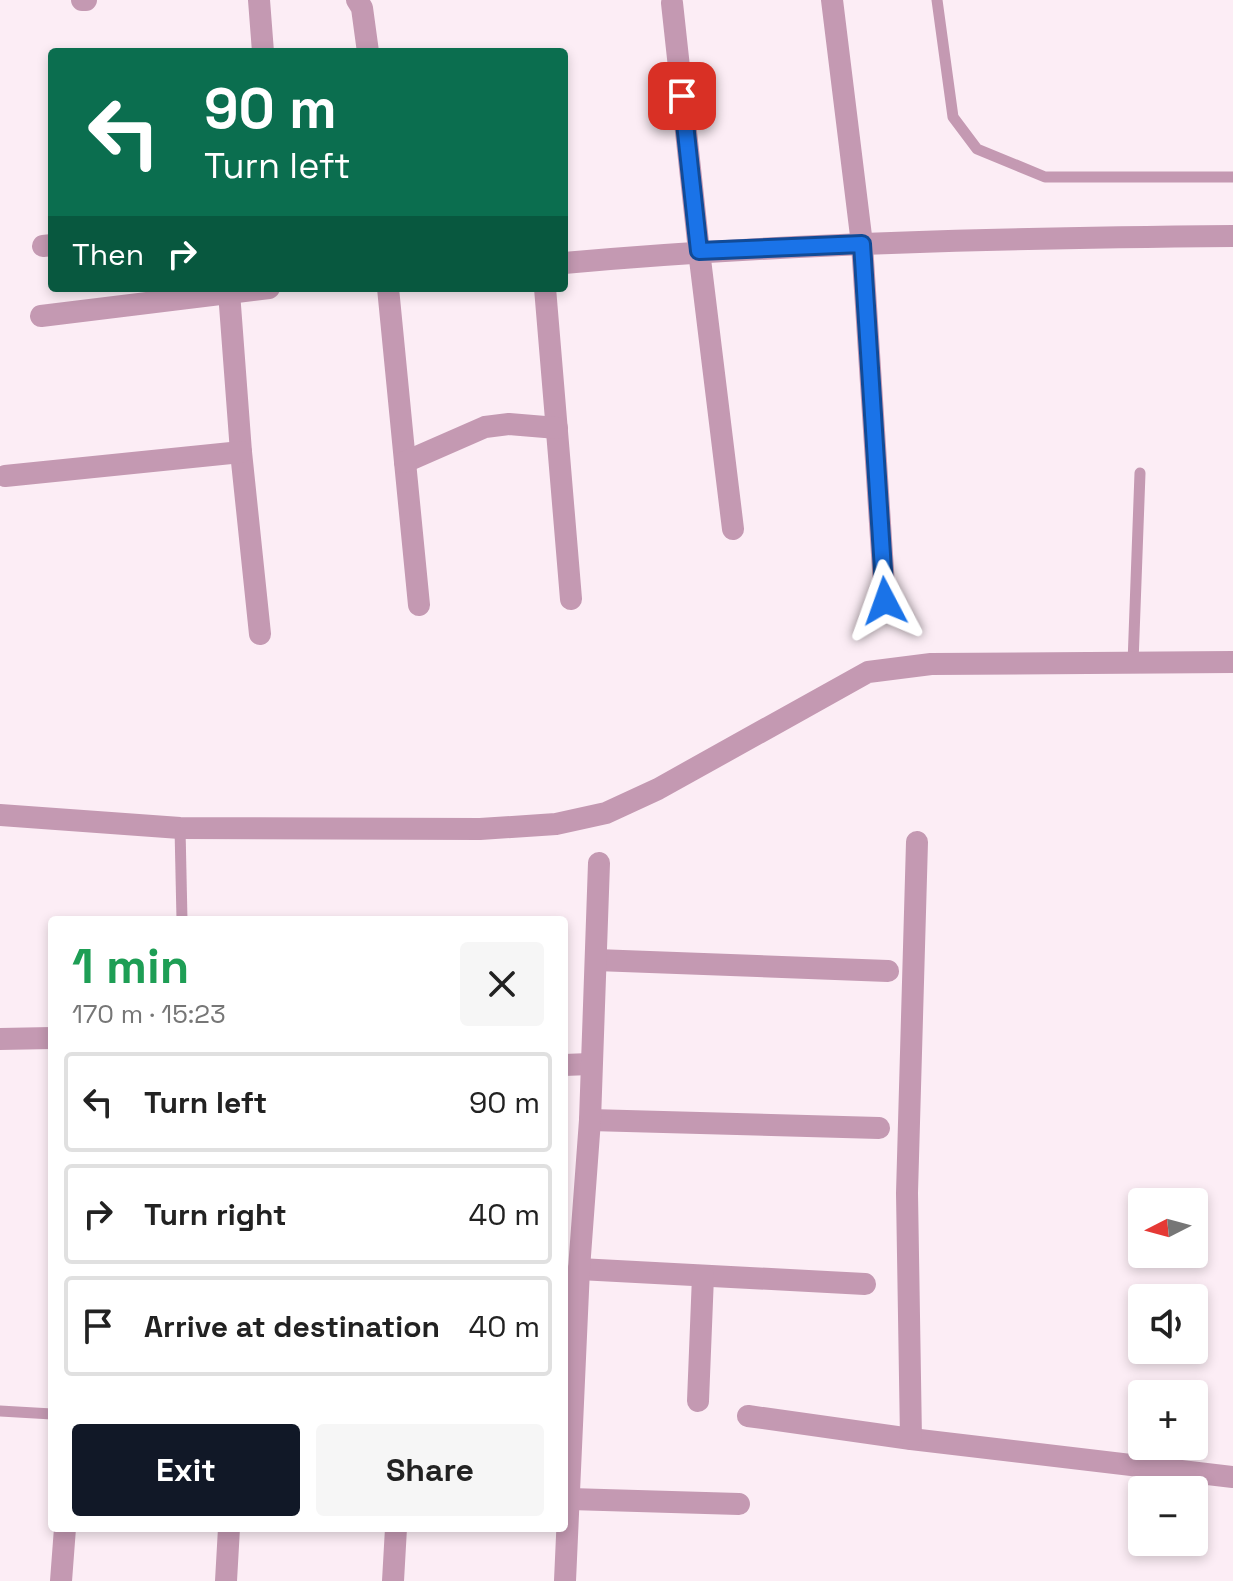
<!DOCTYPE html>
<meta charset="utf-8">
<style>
:root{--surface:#fff;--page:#f6f6f6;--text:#222;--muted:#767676;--line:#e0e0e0;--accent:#111827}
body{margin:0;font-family:"Space Grotesk",sans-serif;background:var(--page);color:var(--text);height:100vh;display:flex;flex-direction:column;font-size:30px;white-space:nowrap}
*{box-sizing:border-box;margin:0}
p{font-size:26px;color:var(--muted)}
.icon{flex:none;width:44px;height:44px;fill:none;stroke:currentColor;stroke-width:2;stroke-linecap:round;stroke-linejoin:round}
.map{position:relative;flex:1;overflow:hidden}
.sheet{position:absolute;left:48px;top:916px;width:520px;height:616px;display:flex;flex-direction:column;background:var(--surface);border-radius:8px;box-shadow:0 4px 12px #0003}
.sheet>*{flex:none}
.guide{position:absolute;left:48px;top:48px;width:520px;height:244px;border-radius:8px;box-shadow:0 4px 12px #0003;background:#0b6e4f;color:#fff;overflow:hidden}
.needle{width:52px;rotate:264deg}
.tools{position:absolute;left:1128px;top:1188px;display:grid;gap:16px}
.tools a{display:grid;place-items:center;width:80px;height:80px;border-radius:8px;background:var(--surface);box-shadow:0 4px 12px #0003;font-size:40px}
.pin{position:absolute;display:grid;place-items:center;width:68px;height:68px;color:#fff;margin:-34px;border-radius:16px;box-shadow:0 4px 12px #0006}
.me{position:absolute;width:88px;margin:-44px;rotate:356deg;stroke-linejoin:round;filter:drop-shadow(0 0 6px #0008)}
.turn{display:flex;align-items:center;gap:28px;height:168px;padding:0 24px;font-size:36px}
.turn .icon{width:104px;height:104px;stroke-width:2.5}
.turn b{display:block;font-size:56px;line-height:68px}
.then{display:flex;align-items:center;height:76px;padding:0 24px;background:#0003;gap:16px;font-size:30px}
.round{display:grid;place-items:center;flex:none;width:84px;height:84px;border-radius:8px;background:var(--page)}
.headline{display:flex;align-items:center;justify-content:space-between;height:136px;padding:0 24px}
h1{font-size:48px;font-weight:800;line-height:60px;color:#1e9e55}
.primary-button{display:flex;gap:16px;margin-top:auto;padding:16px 24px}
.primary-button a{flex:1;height:92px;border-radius:8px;background:var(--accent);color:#fff;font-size:32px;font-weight:800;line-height:92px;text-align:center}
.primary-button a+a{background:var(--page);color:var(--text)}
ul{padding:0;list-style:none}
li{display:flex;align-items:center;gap:24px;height:100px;margin:0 16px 12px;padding:0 8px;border:4px solid var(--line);border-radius:8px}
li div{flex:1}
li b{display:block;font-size:30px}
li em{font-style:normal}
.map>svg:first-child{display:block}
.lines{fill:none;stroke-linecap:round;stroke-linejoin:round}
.lane{stroke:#c499b2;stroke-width:11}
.street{stroke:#c499b2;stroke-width:22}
.route-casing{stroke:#114b97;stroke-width:20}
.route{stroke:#1a73e8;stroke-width:14}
</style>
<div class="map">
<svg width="1233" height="1581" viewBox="0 0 1233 1581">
<rect width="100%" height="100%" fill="#fcedf5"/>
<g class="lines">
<g class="lane">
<polyline points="937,0 953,117 977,149 1045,177 1233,177"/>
<polyline points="1133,663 1140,473"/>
<polyline points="180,828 182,920"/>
<polyline points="0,1411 52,1414"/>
</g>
<g class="street">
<polyline points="82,0 86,0"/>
<polyline points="259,0 263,52"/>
<polyline points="357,0 362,8 368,52"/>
<polyline points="832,0 862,244 885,601"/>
<polyline points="672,3 699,251 733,529"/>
<polyline points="43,246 52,245"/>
<path d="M564 263C786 243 1010 238 1233 236"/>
<polyline points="388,288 419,605"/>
<polyline points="545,288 571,599"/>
<polyline points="229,292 241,452 260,634"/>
<polyline points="41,316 269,288"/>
<polyline points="405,462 485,427 509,424 557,428"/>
<polyline points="5,476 241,452"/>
<polyline points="0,815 180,828 480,829 556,824 606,813 658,789 868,672 931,664 1233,662"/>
<polyline points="596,960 888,971"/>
<polyline points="0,1039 52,1038"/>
<polyline points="564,1065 590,1064"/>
<polyline points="590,1120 879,1128"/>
<polyline points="579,1269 865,1284"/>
<polyline points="698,1401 703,1276"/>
<polyline points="748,1416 911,1439 1233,1477"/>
<polyline points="911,1439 907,1193 917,842"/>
<polyline points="570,1499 739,1504"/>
<polyline points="61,1581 65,1528"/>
<polyline points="226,1581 229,1528"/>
<polyline points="393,1581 396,1528"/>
<polyline points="565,1581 579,1269 590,1120 599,863"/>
</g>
</g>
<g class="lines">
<g class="route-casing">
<polyline id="route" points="682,96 699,251 862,244 885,601"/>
</g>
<use href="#route" class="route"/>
</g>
</svg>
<div class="tools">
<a><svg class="needle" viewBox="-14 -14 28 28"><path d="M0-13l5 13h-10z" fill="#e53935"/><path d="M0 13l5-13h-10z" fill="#767676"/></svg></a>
<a><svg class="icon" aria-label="sound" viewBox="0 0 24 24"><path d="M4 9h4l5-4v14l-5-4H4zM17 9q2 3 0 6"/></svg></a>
<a>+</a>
<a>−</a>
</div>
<div class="pin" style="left:682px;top:96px;background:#d93025"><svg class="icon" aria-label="arrive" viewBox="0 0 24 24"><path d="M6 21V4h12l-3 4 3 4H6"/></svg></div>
<svg class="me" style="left:885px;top:601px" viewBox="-20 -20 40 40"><path d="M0-17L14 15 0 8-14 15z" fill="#1a73e8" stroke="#fff" stroke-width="4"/></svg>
<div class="guide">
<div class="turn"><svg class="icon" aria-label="left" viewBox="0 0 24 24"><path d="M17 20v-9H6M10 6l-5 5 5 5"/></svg><div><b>90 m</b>Turn left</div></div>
<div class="then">Then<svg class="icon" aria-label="right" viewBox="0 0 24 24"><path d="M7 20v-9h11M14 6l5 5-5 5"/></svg></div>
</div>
<section class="sheet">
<div class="headline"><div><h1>1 min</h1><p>170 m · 15:23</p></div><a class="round"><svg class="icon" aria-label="close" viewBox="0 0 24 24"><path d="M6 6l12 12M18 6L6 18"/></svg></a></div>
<ul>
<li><svg class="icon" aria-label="left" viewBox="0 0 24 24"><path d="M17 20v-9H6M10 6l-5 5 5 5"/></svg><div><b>Turn left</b></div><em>90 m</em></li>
<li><svg class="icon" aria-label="right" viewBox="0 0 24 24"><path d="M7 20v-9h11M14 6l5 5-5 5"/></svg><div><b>Turn right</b></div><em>40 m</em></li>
<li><svg class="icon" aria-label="arrive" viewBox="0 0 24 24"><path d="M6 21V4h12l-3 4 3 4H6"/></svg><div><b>Arrive at destination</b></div><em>40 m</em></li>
</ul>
<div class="primary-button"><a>Exit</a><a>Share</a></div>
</section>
</div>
